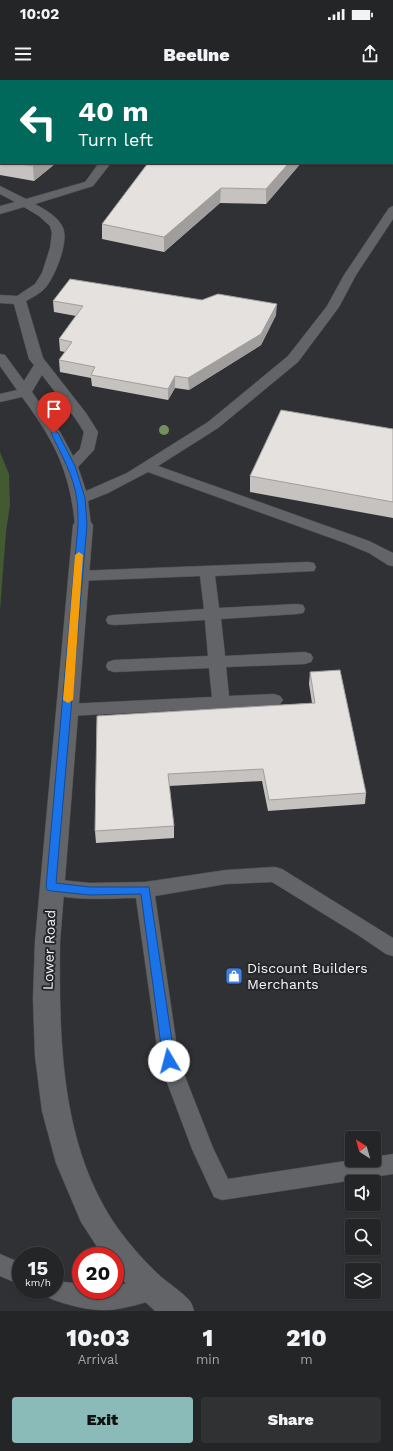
<!DOCTYPE html>
<style>
:root{--surface:#242527;--page:#303133;--text:#f1f3f6;--muted:#a3a5a7;--line:#414244;--accent:#8bbbb9}
body{margin:0;font-family:"Work Sans",sans-serif;background:var(--page);color:var(--text);height:100vh;display:flex;flex-direction:column;font-size:15px;white-space:nowrap}
*{box-sizing:border-box;margin:0}
p{font-size:13px;color:var(--muted)}
.icon{flex:none;width:22px;height:22px;fill:none;stroke:currentColor;stroke-width:2;stroke-linecap:round;stroke-linejoin:round}
.map{position:relative;height:1231px;overflow:hidden}
.panel{display:flex;flex-direction:column;background:var(--surface);flex:1}
.panel>*{flex:none}
.top-card{position:absolute;left:0px;top:0px;width:393px;height:84px;box-shadow:0 1px 3px #0004,0 0 0 1px var(--line);background:#00695c;color:#fff;overflow:hidden}
.needle{width:26px;rotate:323deg}
.controls{position:absolute;left:345px;top:1051px;display:grid;gap:8px}
.controls a{display:grid;place-items:center;width:36px;height:36px;border-radius:4px;background:var(--surface);box-shadow:0 1px 3px #0004,0 0 0 1px var(--line);font-size:20px}
.speed{position:absolute;left:12px;top:1167px;display:flex;gap:8px;font-size:20px;font-weight:700;text-align:center}
.speed>*{display:grid;place-content:center;width:52px;height:52px;border-radius:50%;background:var(--surface);box-shadow:0 1px 3px #0004,0 0 0 1px var(--line);line-height:1}
.speed small{font-size:10px;font-weight:400}
.speed .limit{border:6px solid #d22;background:#fff;color:#111}
.pin{position:absolute;display:grid;place-items:center;width:34px;height:34px;color:#fff;margin:-41px -17px;border-radius:50% 50% 50% 0;rotate:-45deg;box-shadow:0 0 4px #0007}
.pin .icon{rotate:45deg}
.me{position:absolute;width:44px;margin:-22px;rotate:352deg;stroke-linejoin:round;filter:drop-shadow(0 0 3px #0008)}
.turn{display:flex;align-items:center;gap:14px;height:84px;padding:0 12px;font-size:18px}
.turn .icon{width:52px;height:52px;stroke-width:2.5}
.turn b{display:block;font-size:28px;line-height:34px}
.eta{display:flex;justify-content:space-evenly;align-items:center;height:68px;text-align:center}
.eta b{font-size:24px;font-weight:800;line-height:28px}
.button{display:flex;gap:8px;margin-top:auto;padding:8px 12px}
.button a{flex:1;height:46px;border-radius:4px;background:var(--accent);color:#111;font-size:16px;font-weight:800;line-height:46px;text-align:center}
.button a+a{background:var(--page);color:var(--text)}
.status{display:flex;justify-content:space-between;align-items:center;height:28px;padding:0 20px;background:var(--surface);direction:ltr}
.status svg{height:11px;fill:currentColor}
header{display:flex;justify-content:space-between;align-items:center;height:52px;padding:0 12px;background:var(--surface);font-size:18px;font-weight:800}
.map>svg:first-child{display:block}
.green{fill:#425931}
.lines{fill:none;stroke-linecap:round;stroke-linejoin:round}
.lane-casing{stroke:#4d4e50;stroke-width:1}
.street-casing{stroke:#4d4e50;stroke-width:1}
.lane{fill:#626467;fill-rule:evenodd}
.street{fill:#626467;fill-rule:evenodd}
.tree{fill:#738f5f}
.wall{fill:#c5c2c0}
.shaded-wall{fill:#a09e9c}
.building{fill:#e5e1df;stroke:#a09e9c}
.route{fill:#1a73e8;stroke:#114b97}
.slow{fill:#f59e0b}
.labels{text-anchor:middle;stroke-width:4;stroke-linejoin:round;paint-order:stroke}
.street-label{font-size:14px;fill:#f4f5f6;stroke:#26272a}
.poi-label{font-size:14px;fill:#f4f5f6;stroke:#26272a;text-anchor:start}
</style>
<div class="status"><b>10:02</b><svg viewBox="0 0 49 12"><path d="M0 12V9h3v3zM5 12V6h3v6zM10 12V3h3v9zM15 12V0h3v12zM26 1h20v11H26zM47 4h2v5h-2z"/></svg></div>
<header><svg class="icon" aria-label="menu" viewBox="0 0 24 24"><path d="M4 6h16M4 12h16M4 18h16"/></svg>Beeline<svg class="icon" aria-label="share" viewBox="0 0 24 24"><path d="M12 15V3M7 8l5-5 5 5M5 13v7h14v-7"/></svg></header>
<div class="map">
<svg width="393" height="1231" viewBox="0 0 393 1231">
<rect width="100%" height="100%" fill="#303134"/>
<polygon class="green" points="0,372 9,394 10,425 6,452 0,531"/>
<g class="lines">
<g class="lane-casing">
<g id="lane">
<path d="M99 83H111L93 106 35 124C45 130 58 136 63 148 69 162 55 196 46 207 41 213 33 217 26 221L43 278 86 333 98 352 94 370 78 387 86 411 127 393 208 342 288 276 327 226 344 195 389 128 393 126V139L356 195 339 227 298 282 218 348 158 386 369 461 393 473V486L388 485 369 473 345 463 148 392 108 413 88 421 91 445 88 448 83 450 78 448 75 445C70 391 54 360 22 317L0 322V314L17 310 0 286V274L5 275 24 301 34 285 29 279 14 224 0 223V215L17 216 35 204 42 193 50 168 52 153 50 146 39 136 24 127 0 134V126L15 122 0 114V106L26 119 85 102ZM42 295 75 338 84 352 80 369 73 376 60 352 32 312Z"/>
<polygon points="308,482 314,483 316,487 314,491 215,496 219,528 297,524 303,525 305,529 303,533 297,534 221,539 225,576 305,572 311,574 313,578 311,582 305,584 226,587 229,616 274,614 280,616 283,620 280,624 274,626 67,636 61,634 58,630 61,626 67,624 212,617 209,588 114,592 108,590 106,586 108,582 114,580 208,576 205,540 114,545 108,544 106,540 108,536 114,535 204,529 200,496 77,501 71,500 69,496 71,492 77,491"/>
<path d="M275 787 282 789 393 858V876L386 874 358 855 272 802 226 804 155 816 179 981 213 1068 228 1099 352 1080H374V1077L393 1074V1094L222 1120 214 1117 192 1069 159 981 136 818C107 818 73 822 44 812L41 807 44 802 51 799 90 803 145 802 226 790Z"/>
<polygon points="0,1174 21,1183 21,1205 0,1196"/>
<path d="M55 1198 65 1202 81 1204V1210H115V1206L153 1198 161 1201 165 1209 161 1217C150 1222 119 1230 107 1230 90 1231 62 1224 47 1217L44 1210H55Z"/>
</g>
</g>
<g class="street-casing">
<path id="street" d="M83 439 90 441 93 445 60 862C59 959 60 1068 119 1150 131 1166 144 1181 159 1195 168 1203 182 1212 189 1220 192 1223 193 1228 194 1231H155L131 1209 115 1192V1176H103L81 1142 56 1083 42 1031 35 976 33 919 35 862 73 445 76 441Z"/>
</g>
<use href="#lane" class="lane"/>
<use href="#street" class="street"/>
</g>
<circle class="tree" cx="164" cy="350" r="5"/>
<g class="wall">
<polygon points="0,0 352,0 352,1 1,1 1,29 0,29"/>
<polygon points="1,65 1,83 56,83 34,101 0,95 0,66"/>
<polygon points="301,83 266,124 220,123 164,172 102,159 102,144"/>
<polygon points="53,221 276,235 261,265 189,310 175,308 168,320 92,306 91,298 60,292 59,280 65,272 60,271 59,259 76,236 54,232"/>
<polygon points="393,349 393,438 250,412 250,396"/>
<polygon points="310,592 366,713 365,724 268,731 262,701 169,706 174,746 174,758 96,763 95,751 97,636 312,623 309,604"/>
</g>
<g class="shaded-wall">
<polygon points="136,0 148,0 148,1 135,1"/>
<polygon points="344,0 352,0 352,1 343,1"/>
<polygon points="37,83 56,83 34,101 33,86"/>
<polygon points="289,83 301,83 266,124 266,109"/>
<polygon points="221,108 220,123 164,172 164,157"/>
<polygon points="277,224 276,235 261,265 189,310 188,298"/>
<polygon points="175,296 175,308 168,320 168,309"/>
</g>
<g class="building">
<polygon points="0,0 136,0 135,1 1,1 1,15 0,15"/>
<polygon points="212,0 344,0 343,1 211,1"/>
<polygon points="1,65 1,81 0,81 0,66"/>
<polygon points="14,83 37,83 33,86"/>
<polygon points="148,83 289,83 266,109 221,108 164,157 102,144"/>
<polygon points="70,199 202,220 218,214 277,224 261,254 188,298 175,296 168,309 91,295 95,287 59,280 72,262 59,259 83,226 53,221"/>
<polygon points="281,330 393,349 393,422 250,396"/>
<polygon points="340,590 366,713 269,720 263,689 168,694 174,746 95,751 97,636 315,623 310,592"/>
</g>
<path class="route" d="M54 351 58 353 75 386 81 405 85 418 87 445 56 803 90 807H149L175 981 173 984 169 986 165 984 163 981 141 814 90 815 51 811 47 810 46 807 78 445C78 436 78 428 77 420 74 396 61 374 51 353Z"/>
<polygon class="slow" points="79,472 83,475 73,620 68,623 63,620 75,475"/>
<defs>
<g id="shop-square" transform="scale(0.9)"><rect x="-9" y="-9" width="18" height="18" rx="4" fill="#3f7fe0" stroke="#26272a"/><path d="M-5-2.5h2.3a2.7 3.5 0 0 1 5.4 0H5L5.5 6h-11ZM-1.5-2.5h3a1.5 2.3 0 0 0-3 0Z" fill="#fff"/></g>
</defs>
<g fill-rule="evenodd">
<use href="#shop-square" x="234" y="896"/>
</g>
<g class="labels">
<g class="street-label">
<text transform="translate(49 870) rotate(-88)" y="5">Lower Road</text>
</g>
<g class="poi-label">
<text x="247" y="893">Discount Builders<tspan x="247" dy="16">Merchants</tspan></text>
</g>
</g>
</svg>
<div class="controls">
<a><svg class="needle" viewBox="-14 -14 28 28"><path d="M0-13l5 13h-10z" fill="#e53935"/><path d="M0 13l5-13h-10z" fill="#a3a5a7"/></svg></a>
<a><svg class="icon" aria-label="sound" viewBox="0 0 24 24"><path d="M4 9h4l5-4v14l-5-4H4zM17 9q2 3 0 6"/></svg></a>
<a><svg class="icon" aria-label="search" viewBox="0 0 24 24"><circle cx="10" cy="10" r="6"/><path d="M15 15l6 6"/></svg></a>
<a><svg class="icon" aria-label="layers" viewBox="0 0 24 24"><path d="M12 4l9 5-9 5-9-5zM3 14l9 5 9-5"/></svg></a>
</div>
<div class="speed"><div>15<small>km/h</small></div><div class="limit">20</div></div>
<div class="pin" style="left:54px;top:353px;background:#d93025"><svg class="icon" aria-label="arrive" viewBox="0 0 24 24"><path d="M6 21V4h12l-3 4 3 4H6"/></svg></div>
<svg class="me" style="left:169px;top:981px" viewBox="-20 -20 40 40"><circle r="19" fill="#fff"/><path d="M0-13L10 11 0 6-10 11z" fill="#1a73e8"/></svg>
<div class="top-card">
<div class="turn"><svg class="icon" aria-label="left" viewBox="0 0 24 24"><path d="M17 20v-9H6M10 6l-5 5 5 5"/></svg><div><b>40 m</b>Turn left</div></div>
</div>
</div>
<section class="panel">
<div class="eta">
<div><b>10:03</b><p>Arrival</p></div>
<div><b>1</b><p>min</p></div>
<div><b>210</b><p>m</p></div>
</div>
<div class="button"><a>Exit</a><a>Share</a></div>
</section>
